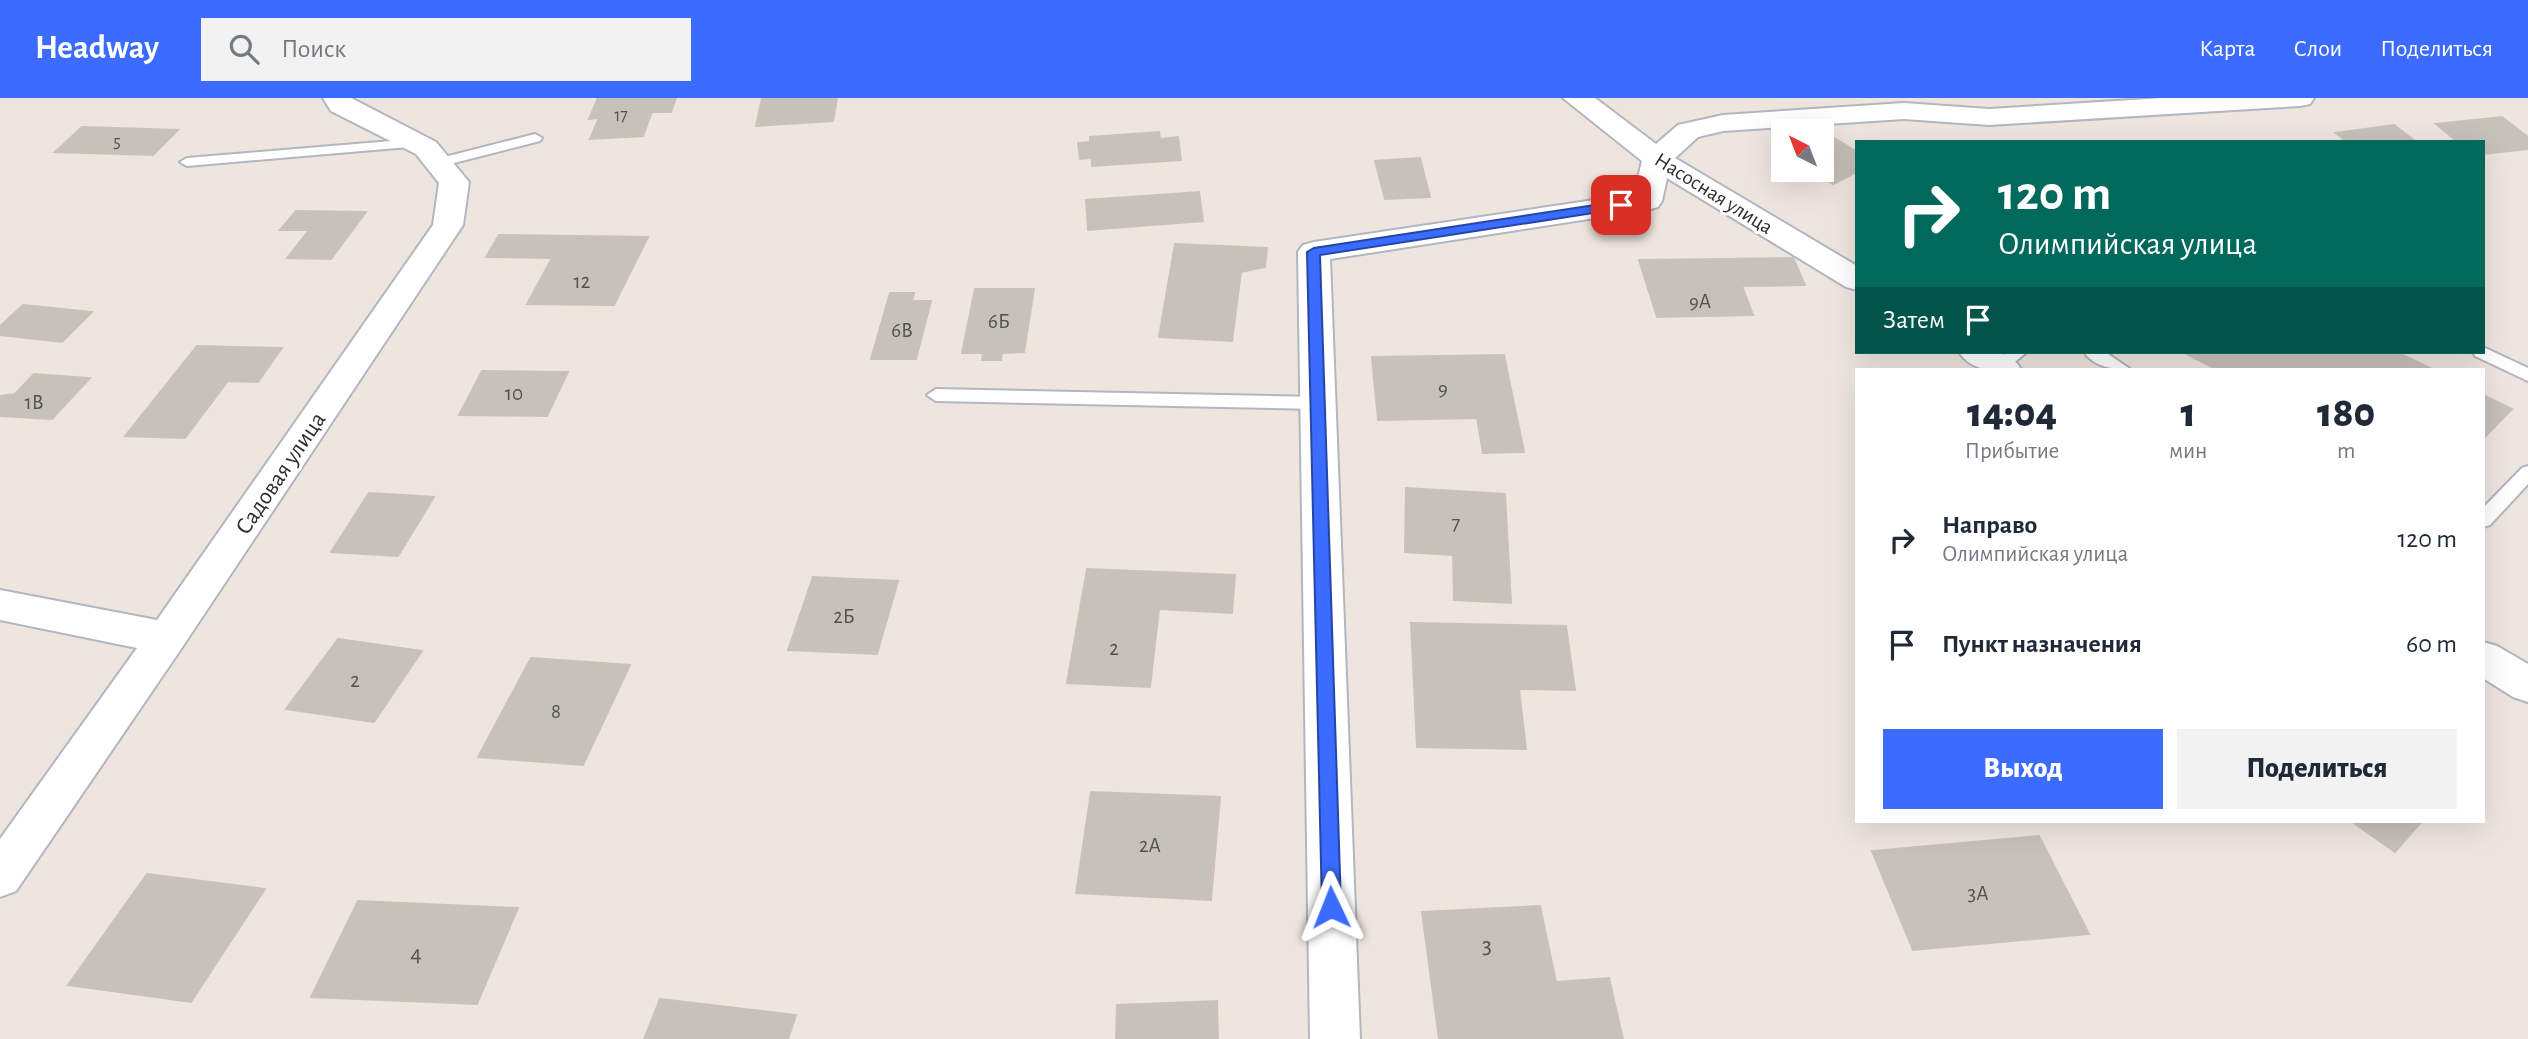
<!DOCTYPE html>
<html lang="ru">
<meta charset="utf-8">
<style>
:root{--surface:#fff;--page:#f2f2f3;--text:#1f2937;--muted:#747a83;--accent:#3b6bff}
body{margin:0;font-family:"Alegreya Sans",sans-serif;background:var(--page);color:var(--text);height:100vh;display:flex;flex-direction:column;font-size:26px;white-space:nowrap}
*{box-sizing:border-box;margin:0}
p{font-size:23px;color:var(--muted)}
.icon{flex:none;width:38px;height:38px;fill:none;stroke:currentColor;stroke-width:2;stroke-linecap:round;stroke-linejoin:round}
.map{position:relative;flex:1;overflow:hidden}
.sheet{position:absolute;left:1855px;top:270px;width:630px;height:455px;display:flex;flex-direction:column;background:var(--surface);border-radius:0px;box-shadow:0 7px 28px #0002}
.sheet>*{flex:none}
.top-card{position:absolute;left:1855px;top:42px;width:630px;height:214px;border-radius:0px;box-shadow:0 7px 28px #0002;background:#00695c;color:#fff;overflow:hidden}
.needle{width:46px;rotate:318deg}
.buttons{position:absolute;left:1771px;top:21px;display:grid;gap:14px}
.buttons a{display:grid;place-items:center;width:63px;height:63px;border-radius:0px;background:var(--surface);box-shadow:0 7px 28px #0002;font-size:35px}
.pin{position:absolute;display:grid;place-items:center;width:60px;height:60px;color:#fff;margin:-30px;border-radius:14px;box-shadow:0 4px 10px #0006}
.me{position:absolute;width:77px;margin:-38px;rotate:358deg;stroke-linejoin:round;filter:drop-shadow(0 0 5px #0008)}
.turn{display:flex;align-items:center;gap:24px;height:147px;padding:0 28px;font-size:32px}
.turn .icon{width:91px;height:91px;stroke-width:2.5}
.turn b{display:block;font-size:49px;line-height:60px}
.then{display:flex;align-items:center;height:66px;padding:0 28px;background:#0003;gap:14px;font-size:26px}
.eta{display:flex;justify-content:space-evenly;align-items:center;height:119px;text-align:center}
.eta b{font-size:42px;font-weight:800;line-height:49px}
.primary-button{display:flex;gap:14px;margin-top:auto;padding:14px 28px}
.primary-button a{flex:1;height:80px;border-radius:0px;background:var(--accent);color:#fff;font-size:28px;font-weight:800;line-height:80px;text-align:center}
.primary-button a+a{background:var(--page);color:var(--text)}
ul{padding:0;list-style:none}
li{display:flex;align-items:center;gap:21px;height:105px;padding:0 28px}
li div{flex:1}
li b{display:block;font-size:26px}
li em{font-style:normal}
header{display:flex;align-items:center;gap:42px;box-sizing:border-box;height:98px;padding:0 35px;background:var(--accent);color:#fff}
header strong{font-size:33px}
nav{display:flex;gap:38px;margin-inline-start:auto;font-size:24px}
.search{width:490px;height:63px;background:var(--page);display:flex;align-items:center;gap:18px;box-sizing:border-box;padding:0 24px;border-radius:0px;color:var(--muted);font-size:26px}
.map>svg:first-child{display:block}
.building{fill:#c6c1ba;stroke:#cac2b8;stroke-width:2}
.lines{fill:none;stroke-linecap:round;stroke-linejoin:round}
.service-casing{stroke:#b2b6c0;stroke-width:4}
.minor-casing{stroke:#b2b6c0;stroke-width:4}
.service{fill:#fff;fill-rule:evenodd}
.minor{fill:#fff;fill-rule:evenodd}
.route{fill:#3b6bff;stroke:#2646a6;stroke-width:2}
.labels{text-anchor:middle;stroke-width:6;stroke-linejoin:round;paint-order:stroke}
.far-number-label{font-size:18px;fill:#525150}
.far-street-label{font-size:21px;fill:#2c2c2c;stroke:#fff}
.number-label{font-size:21px;fill:#525150}
.street-label{font-size:24px;fill:#2c2c2c;stroke:#fff}
.near-number-label{font-size:24px;fill:#525150}
</style>
<header>
<strong>Headway</strong>
<div class="search"><svg class="icon" aria-label="search" viewBox="0 0 24 24"><circle cx="10" cy="10" r="6"/><path d="M15 15l6 6"/></svg>Поиск</div>
<nav><a>Карта</a><a>Слои</a><a>Поделиться</a></nav>
</header>
<div class="map">
<svg width="2528" height="941" viewBox="0 0 2528 941">
<rect width="100%" height="100%" fill="#eee6de"/>
<g class="building">
<polygon points="598,0 676,0 671,14 652,14 643,38 590,41 599,20 589,21"/>
<polygon points="762,0 837,0 833,23 756,28"/>
<polygon points="2502,19 2528,39 2528,51 2483,56 2483,44 2458,44 2436,26"/>
<polygon points="2394,27 2416,44 2347,44 2336,35"/>
<polygon points="82,29 178,32 153,57 55,54"/>
<polygon points="1823,33 1857,54 1857,74 1833,86 1809,72 1822,72"/>
<polygon points="1159,34 1160,41 1178,39 1181,62 1092,68 1092,60 1080,61 1078,45 1090,44 1090,39"/>
<polygon points="1420,60 1430,99 1385,101 1375,63"/>
<polygon points="1199,94 1203,123 1088,132 1086,102"/>
<polygon points="296,113 366,114 331,161 287,160 309,132 280,132"/>
<polygon points="499,137 648,139 614,207 527,206 552,160 486,159"/>
<polygon points="1175,146 1267,150 1265,169 1241,174 1232,243 1159,239"/>
<polygon points="1793,160 1805,187 1742,188 1753,217 1657,219 1639,162"/>
<polygon points="975,191 1034,191 1024,254 1002,255 1001,262 982,262 983,255 962,255"/>
<polygon points="890,195 914,195 912,203 931,203 916,261 871,261"/>
<polygon points="23,207 92,214 62,244 0,237 0,228"/>
<polygon points="197,248 282,250 258,284 228,283 185,340 125,338"/>
<polygon points="2183,254 2397,254 2432,271 2216,271"/>
<polygon points="1504,257 1524,354 1483,355 1477,320 1378,322 1372,259"/>
<polygon points="482,273 568,274 547,318 459,317"/>
<polygon points="34,276 90,280 52,321 0,318 0,298 15,296"/>
<polygon points="2483,297 2512,311 2483,341"/>
<polygon points="1406,390 1505,396 1511,505 1454,502 1453,457 1405,454"/>
<polygon points="369,395 434,399 398,458 331,454"/>
<polygon points="1087,471 1235,477 1232,515 1159,511 1150,589 1067,585"/>
<polygon points="813,479 898,483 877,556 788,552"/>
<polygon points="1411,525 1566,528 1575,592 1519,591 1526,651 1417,649"/>
<polygon points="338,541 422,553 374,624 286,611"/>
<polygon points="531,560 630,567 583,667 478,659"/>
<polygon points="1091,694 1220,699 1211,802 1076,795"/>
<polygon points="2351,723 2422,723 2395,754"/>
<polygon points="2039,738 2089,836 1913,852 1872,753"/>
<polygon points="147,776 265,791 191,904 68,887"/>
<polygon points="358,803 518,810 477,906 311,899"/>
<polygon points="1540,808 1556,884 1609,880 1623,941 1439,941 1422,814"/>
<polygon points="660,901 796,917 788,941 644,941"/>
<polygon points="1217,903 1218,941 1116,941 1117,907"/>
</g>
<g class="lines">
<g class="service-casing">
<g id="service">
<polygon points="535,36 542,40 540,43 438,69 431,65 433,62"/>
<polygon points="415,41 422,45 420,48 187,68 180,64 187,60"/>
<polygon points="2483,249 2528,270 2528,283 2475,258 2473,254 2483,254"/>
<polygon points="2008,254 2027,254 2006,271 1993,271 1991,268"/>
<path d="M2084 254H2105L2130 271C2114 272 2094 269 2084 254Z"/>
<polygon points="936,291 1318,299 1327,305 1318,311 936,303 927,297"/>
<polygon points="2528,368 2528,386 2490,427 2483,429 2483,410 2522,370"/>
</g>
</g>
<g class="minor-casing">
<g id="minor">
<polygon points="323,0 351,0 436,44 469,84 463,127 181,551 16,793 0,799 0,741 137,550 0,522 0,492 157,522 433,127 439,85 416,56 331,13"/>
<polygon points="1563,0 1595,0 1656,46 1678,27 1723,17 1904,5 1989,11 2163,0 2314,0 2310,6 2300,8 1989,27 1904,21 1723,33 1698,39 1675,60 1857,168 1857,192 1846,189 1667,80 1662,103 1658,109 1647,112 1330,161 1360,941 1310,941 1298,154 1303,147 1314,144 1634,96 1642,63"/>
<path d="M1959 254C1982 253 2008 249 2021 271 1998 272 1973 276 1959 254Z"/>
<polygon points="2483,544 2497,548 2528,566 2528,604 2513,599 2483,580"/>
</g>
</g>
<use href="#service" class="service"/>
<use href="#minor" class="minor"/>
</g>
<polygon class="route" points="1621,103 1626,104 1626,110 1320,157 1341,809 1338,815 1331,818 1324,815 1322,809 1307,154 1314,150"/>
<g class="labels">
<g class="far-number-label">
<text x="621" y="23">17</text>
<text x="117" y="49">5</text>
</g>
<g class="far-street-label">
<text transform="translate(1714 95) rotate(32)" y="7">Насосная улица</text>
</g>
<g class="number-label">
<text x="582" y="190">12</text>
<text x="1700" y="210">9А</text>
<text x="999" y="230">6Б</text>
<text x="902" y="239">6В</text>
<text x="1443" y="297">9</text>
<text x="514" y="302">10</text>
<text x="34" y="311">1В</text>
<text x="1456" y="432">7</text>
<text x="844" y="525">2Б</text>
<text x="1114" y="557">2</text>
<text x="355" y="589">2</text>
<text x="556" y="620">8</text>
<text x="1150" y="754">2А</text>
<text x="1978" y="802">3А</text>
</g>
<g class="street-label">
<text transform="translate(280 375) rotate(-56)" y="8">Садовая улица</text>
</g>
<g class="near-number-label">
<text x="1487" y="855">3</text>
<text x="416" y="863">4</text>
</g>
</g>
</svg>
<div class="buttons">
<a><svg class="needle" viewBox="-14 -14 28 28"><path d="M0-13l5 13h-10z" fill="#e53935"/><path d="M0 13l5-13h-10z" fill="#747a83"/></svg></a>
</div>
<div class="pin" style="left:1621px;top:107px;background:#d93025"><svg class="icon" aria-label="arrive" viewBox="0 0 24 24"><path d="M6 21V4h12l-3 4 3 4H6"/></svg></div>
<svg class="me" style="left:1331px;top:809px" viewBox="-20 -20 40 40"><path d="M0-17L14 15 0 8-14 15z" fill="#3b6bff" stroke="#fff" stroke-width="4"/></svg>
<div class="top-card">
<div class="turn"><svg class="icon" aria-label="right" viewBox="0 0 24 24"><path d="M7 20v-9h11M14 6l5 5-5 5"/></svg><div><b>120 m</b>Олимпийская улица</div></div>
<div class="then">Затем<svg class="icon" aria-label="arrive" viewBox="0 0 24 24"><path d="M6 21V4h12l-3 4 3 4H6"/></svg></div>
</div>
<section class="sheet">
<div class="eta">
<div><b>14:04</b><p>Прибытие</p></div>
<div><b>1</b><p>мин</p></div>
<div><b>180</b><p>m</p></div>
</div>
<ul>
<li><svg class="icon" aria-label="right" viewBox="0 0 24 24"><path d="M7 20v-9h11M14 6l5 5-5 5"/></svg><div><b>Направо</b><p>Олимпийская улица</p></div><em>120 m</em></li>
<li><svg class="icon" aria-label="arrive" viewBox="0 0 24 24"><path d="M6 21V4h12l-3 4 3 4H6"/></svg><div><b>Пункт назначения</b></div><em>60 m</em></li>
</ul>
<div class="primary-button"><a>Выход</a><a>Поделиться</a></div>
</section>
</div>
